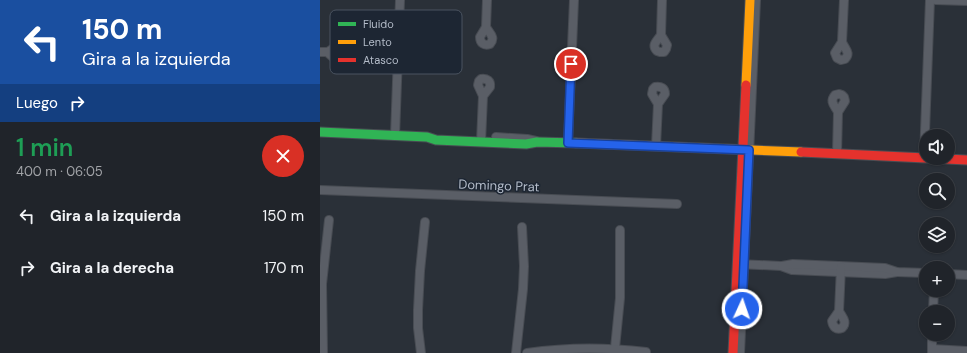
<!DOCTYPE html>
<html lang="es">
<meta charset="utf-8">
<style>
:root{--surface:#20242a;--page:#282c32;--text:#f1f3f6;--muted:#a2a4a8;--line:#3d4147}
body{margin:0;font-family:"DM Sans",sans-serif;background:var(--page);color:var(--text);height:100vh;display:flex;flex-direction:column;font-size:15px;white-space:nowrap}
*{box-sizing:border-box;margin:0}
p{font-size:13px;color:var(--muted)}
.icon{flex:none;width:22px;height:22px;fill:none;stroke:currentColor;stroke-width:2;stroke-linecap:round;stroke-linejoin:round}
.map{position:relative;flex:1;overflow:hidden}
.details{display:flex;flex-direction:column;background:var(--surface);width:320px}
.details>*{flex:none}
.guide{background:#1a4fa0;color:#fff;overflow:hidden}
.controls{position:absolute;left:599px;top:129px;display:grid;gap:8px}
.controls a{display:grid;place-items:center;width:36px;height:36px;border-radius:50%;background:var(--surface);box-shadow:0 1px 3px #0004,0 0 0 1px var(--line);font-size:20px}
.pin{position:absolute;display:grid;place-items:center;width:34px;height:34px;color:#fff;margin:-17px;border:2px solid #fff;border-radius:50%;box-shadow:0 1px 4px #0007}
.me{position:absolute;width:44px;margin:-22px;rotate:3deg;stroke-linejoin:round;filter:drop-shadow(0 0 3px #0008)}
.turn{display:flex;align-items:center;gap:14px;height:84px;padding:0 16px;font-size:18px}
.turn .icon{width:52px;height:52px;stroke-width:2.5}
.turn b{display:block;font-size:28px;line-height:34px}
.then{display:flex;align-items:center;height:38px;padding:0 16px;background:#0003;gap:8px;font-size:15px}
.round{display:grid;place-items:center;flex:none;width:42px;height:42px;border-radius:21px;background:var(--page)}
.overview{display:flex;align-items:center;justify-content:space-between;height:68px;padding:0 16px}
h1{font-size:24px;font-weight:600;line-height:30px;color:#1e9e55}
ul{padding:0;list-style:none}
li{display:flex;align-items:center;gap:12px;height:52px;padding:0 16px}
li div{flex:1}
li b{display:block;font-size:15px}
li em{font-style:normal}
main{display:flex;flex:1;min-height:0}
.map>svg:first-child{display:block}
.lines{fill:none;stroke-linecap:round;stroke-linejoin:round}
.street-casing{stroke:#484c53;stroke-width:10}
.fast-casing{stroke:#484c53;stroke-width:11}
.slow-casing{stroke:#484c53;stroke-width:11}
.jam-casing{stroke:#484c53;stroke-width:11}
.street{stroke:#5a5e66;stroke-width:8}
.fast{stroke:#30b455;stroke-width:9}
.slow{stroke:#ff9f0a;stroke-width:9}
.jam{stroke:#e5322d;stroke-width:9}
.route-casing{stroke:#184099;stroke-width:10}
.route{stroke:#2563eb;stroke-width:7}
.labels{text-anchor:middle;stroke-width:3;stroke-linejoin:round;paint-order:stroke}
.street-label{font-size:13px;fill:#b4bcc9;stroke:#1d2633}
.key{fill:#1d2633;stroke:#4a5360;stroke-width:1}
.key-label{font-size:11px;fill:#b4bcc9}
</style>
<main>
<section class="details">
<div class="guide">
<div class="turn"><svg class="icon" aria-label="left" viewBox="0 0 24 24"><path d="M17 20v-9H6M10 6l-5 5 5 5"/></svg><div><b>150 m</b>Gira a la izquierda</div></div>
<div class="then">Luego<svg class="icon" aria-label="right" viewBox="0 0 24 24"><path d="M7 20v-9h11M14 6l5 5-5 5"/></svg></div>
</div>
<div class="overview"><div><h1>1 min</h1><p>400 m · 06:05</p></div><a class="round" style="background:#d93025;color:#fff"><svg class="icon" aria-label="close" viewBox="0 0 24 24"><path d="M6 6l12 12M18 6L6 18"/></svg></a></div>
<ul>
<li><svg class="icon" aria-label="left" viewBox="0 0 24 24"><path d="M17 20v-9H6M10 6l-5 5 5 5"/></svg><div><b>Gira a la izquierda</b></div><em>150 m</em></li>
<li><svg class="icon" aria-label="right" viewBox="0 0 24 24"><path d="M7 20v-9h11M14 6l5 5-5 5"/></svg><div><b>Gira a la derecha</b></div><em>170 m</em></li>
</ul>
</section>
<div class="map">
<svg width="647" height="353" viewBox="0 0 647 353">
<rect width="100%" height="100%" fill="#2a3038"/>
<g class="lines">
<g class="street-casing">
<g id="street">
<polyline points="615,0 647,1"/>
<path d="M166 27C169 33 176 37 170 44 164 46 160 43 160 37L166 27 167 0"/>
<path d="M341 35C337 41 331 45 337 51L340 52H344L346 49 347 45 341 35 342 0"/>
<path d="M522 42C525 49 531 53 525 59L521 60 517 58 515 53 522 42 524 0"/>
<path d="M0 52C1 52 6 52 7 52 14 50 14 43 23 49L24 54 23 57 18 59H15L7 52"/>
<polyline points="75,136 80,0"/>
<polyline points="176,137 207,139 216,141"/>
<path d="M161 142 163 96 158 85 159 81 161 79C167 78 171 81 170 87L163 96"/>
<polyline points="248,143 254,0"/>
<path d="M336 146 338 104 332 94 333 89 335 87C341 86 345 88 345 94L338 104"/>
<path d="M517 154 518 112 525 101 524 97 522 95 519 94 515 95C509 102 515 106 518 112"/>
<polyline points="604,158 610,0"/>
<polyline points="0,190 357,204"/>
<polyline points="418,264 461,266 472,270 565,274 577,272"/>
<polyline points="462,266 473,264 565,268 577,272 606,273"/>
<polyline points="628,274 647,275"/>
<path d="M519 311C522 317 528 322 522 328 516 330 513 327 512 321L519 311 521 267"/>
<polyline points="613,312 614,290"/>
<polyline points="295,348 300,298 300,230"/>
<polyline points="612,349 647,351"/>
<polyline points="3,353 2,284 9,220"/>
<polyline points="101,353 98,328 98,310 100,271 105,222"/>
<polyline points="196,353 203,289 204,266 202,227"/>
<path d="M207 353C247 347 286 347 326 352"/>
<polyline points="420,353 436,0"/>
<polyline points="612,353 612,334"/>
</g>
</g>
<g class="fast-casing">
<polyline id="fast" points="0,132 107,137 116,140 206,144 217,142 256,143"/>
</g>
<g class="slow-casing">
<g id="slow">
<polyline points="426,85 430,0"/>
<polyline points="256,143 481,152"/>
</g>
</g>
<g class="jam-casing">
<g id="jam">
<polyline points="481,152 647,160"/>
<polyline points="413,353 426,85"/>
</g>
</g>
<use href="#street" class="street"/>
<use href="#fast" class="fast"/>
<use href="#slow" class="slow"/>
<use href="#jam" class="jam"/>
</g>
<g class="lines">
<g class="route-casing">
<polyline id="route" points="251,64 248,143 429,150 422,309"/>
</g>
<use href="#route" class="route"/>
</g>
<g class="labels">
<g class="street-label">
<text transform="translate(179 185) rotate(2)" y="5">Domingo Prat</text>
</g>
</g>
<rect x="10" y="10" width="132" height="64" rx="6" class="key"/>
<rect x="18" y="22" width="18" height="4" fill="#30b455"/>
<rect x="18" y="40" width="18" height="4" fill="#ff9f0a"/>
<rect x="18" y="58" width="18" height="4" fill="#e5322d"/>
<g class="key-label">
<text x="43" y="28">Fluido</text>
<text x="43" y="46">Lento</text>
<text x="43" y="64">Atasco</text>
</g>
</svg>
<div class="controls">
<a><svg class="icon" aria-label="sound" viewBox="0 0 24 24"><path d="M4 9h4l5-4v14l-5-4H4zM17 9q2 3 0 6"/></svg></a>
<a><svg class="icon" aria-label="search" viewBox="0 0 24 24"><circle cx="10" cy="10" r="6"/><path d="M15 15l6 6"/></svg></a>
<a><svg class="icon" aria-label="layers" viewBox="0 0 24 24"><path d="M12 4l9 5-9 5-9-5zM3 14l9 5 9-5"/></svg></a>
<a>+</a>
<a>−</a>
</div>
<div class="pin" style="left:251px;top:64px;background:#d93025"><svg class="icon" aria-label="arrive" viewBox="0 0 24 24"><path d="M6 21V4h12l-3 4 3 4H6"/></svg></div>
<svg class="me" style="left:422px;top:309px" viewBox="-20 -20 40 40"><circle r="17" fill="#2563eb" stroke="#fff" stroke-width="3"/><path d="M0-11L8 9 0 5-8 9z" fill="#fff"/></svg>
</div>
</main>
